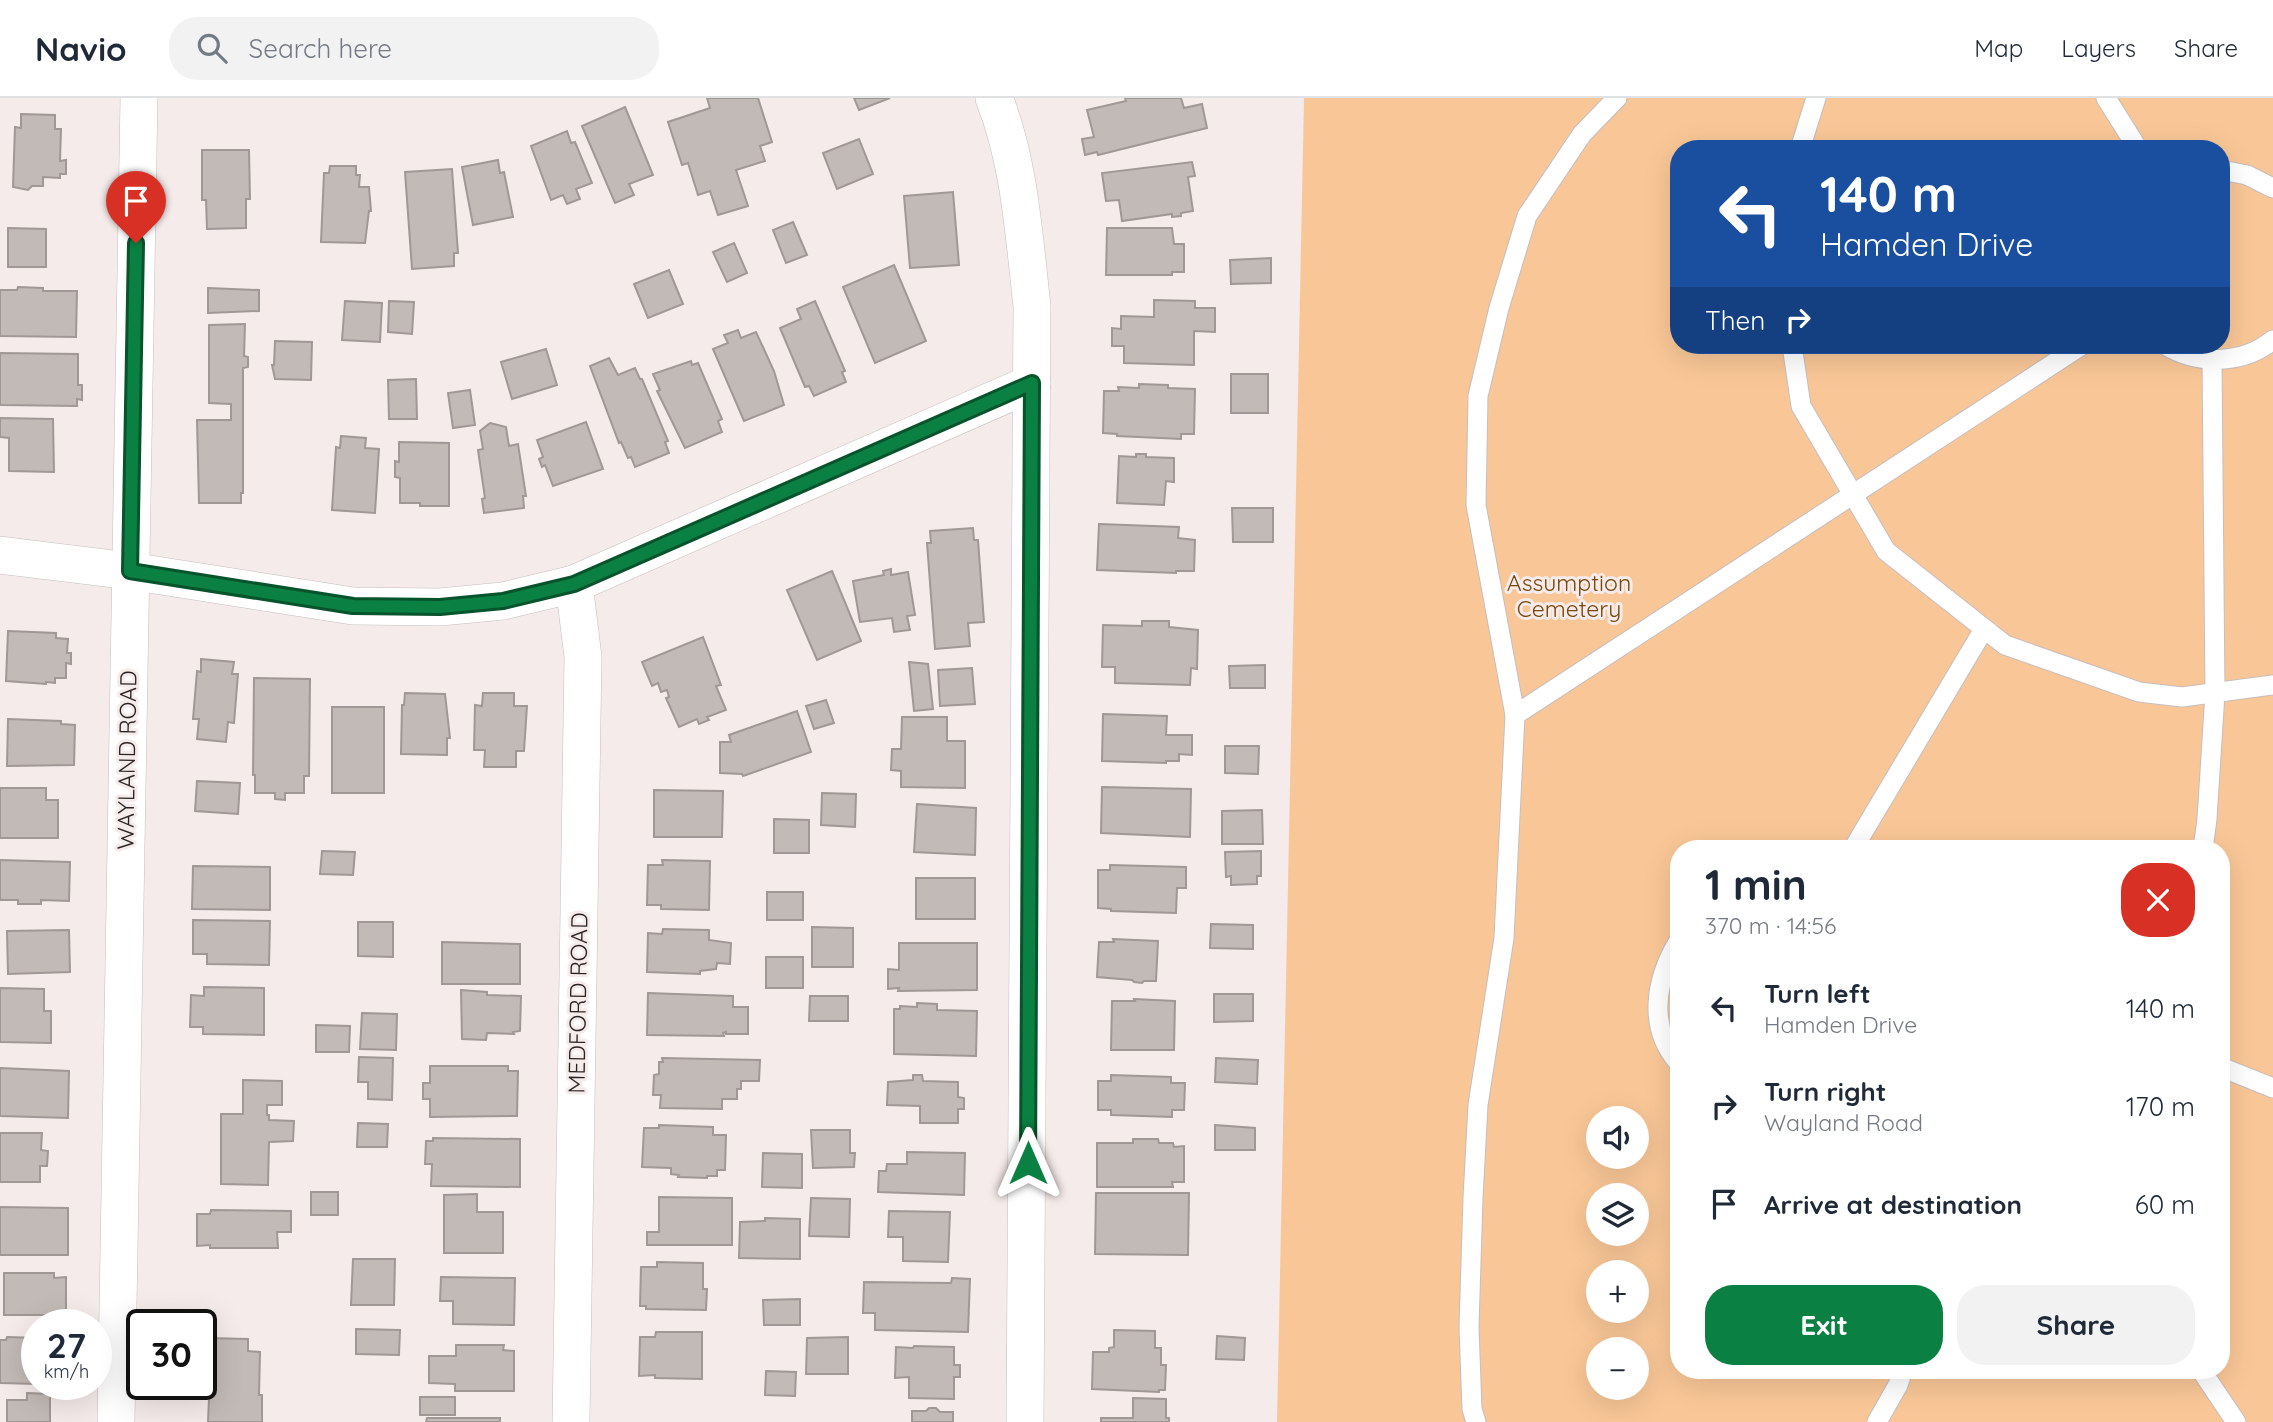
<!DOCTYPE html>
<meta charset="utf-8">
<style>
:root{--surface:#fff;--page:#f2f2f3;--text:#1f2937;--muted:#747a83;--line:#e0e1e3;--accent:#0b8043}
body{margin:0;font-family:Quicksand,sans-serif;background:var(--page);color:var(--text);height:100vh;display:flex;flex-direction:column;font-size:26px;white-space:nowrap}
*{box-sizing:border-box;margin:0}
p{font-size:23px;color:var(--muted)}
.icon{flex:none;width:38px;height:38px;fill:none;stroke:currentColor;stroke-width:2;stroke-linecap:round;stroke-linejoin:round}
.map{position:relative;flex:1;overflow:hidden}
.details{position:absolute;left:1670px;top:742px;width:560px;height:539px;display:flex;flex-direction:column;background:var(--surface);border-radius:28px;box-shadow:0 7px 28px #0002}
.details>*{flex:none}
.banner{position:absolute;left:1670px;top:42px;width:560px;height:214px;border-radius:28px;box-shadow:0 7px 28px #0002;background:#1a4fa0;color:#fff;overflow:hidden}
.controls{position:absolute;left:1586px;top:1008px;display:grid;gap:14px}
.controls a{display:grid;place-items:center;width:63px;height:63px;border-radius:50%;background:var(--surface);box-shadow:0 7px 28px #0002;font-size:35px}
.speed{position:absolute;left:21px;top:1211px;display:flex;gap:14px;font-size:35px;font-weight:700;text-align:center}
.speed>*{display:grid;place-content:center;width:91px;height:91px;border-radius:50%;background:var(--surface);box-shadow:0 7px 28px #0002;line-height:1}
.speed small{font-size:18px;font-weight:400}
.speed .limit{border:4px solid #111;border-radius:10px;background:#fff;color:#111}
.pin{position:absolute;display:grid;place-items:center;width:60px;height:60px;color:#fff;margin:-72px -30px;border-radius:50% 50% 50% 0;rotate:-45deg;box-shadow:0 0 7px #0007}
.pin .icon{rotate:45deg}
.me{position:absolute;width:77px;margin:-38px;rotate:0deg;stroke-linejoin:round;filter:drop-shadow(0 0 5px #0008)}
.turn{display:flex;align-items:center;gap:24px;height:147px;padding:0 35px;font-size:32px}
.turn .icon{width:91px;height:91px;stroke-width:2.5}
.turn b{display:block;font-size:49px;line-height:60px}
.then{display:flex;align-items:center;height:66px;padding:0 35px;background:#0003;gap:14px;font-size:26px}
.round{display:grid;place-items:center;flex:none;width:74px;height:74px;border-radius:28px;background:var(--page)}
.head{display:flex;align-items:center;justify-content:space-between;height:119px;padding:0 35px}
h1{font-size:42px;font-weight:800;line-height:52px}
.action{display:flex;gap:14px;margin-top:auto;padding:14px 35px}
.action a{flex:1;height:80px;border-radius:28px;background:var(--accent);color:#fff;font-size:28px;font-weight:800;line-height:80px;text-align:center}
.action a+a{background:var(--page);color:var(--text)}
ul{padding:0;list-style:none}
li{display:flex;align-items:center;gap:21px;height:98px;padding:0 35px}
li div{flex:1}
li b{display:block;font-size:26px}
li em{font-style:normal}
header{display:flex;align-items:center;gap:42px;box-sizing:border-box;height:98px;padding:0 35px;background:var(--surface);border-bottom:2px solid var(--line)}
header strong{font-size:33px}
nav{display:flex;gap:38px;margin-inline-start:auto;font-size:24px}
.search{width:490px;height:63px;background:var(--page);display:flex;align-items:center;gap:18px;box-sizing:border-box;padding:0 24px;border-radius:28px;color:var(--muted);font-size:26px}
.map>svg:first-child{display:block}
.green{fill:#f9c797;fill-rule:evenodd}
.building{fill:#c2bab6;stroke:#a09895;stroke-width:2}
.lines{fill:none;stroke-linecap:round;stroke-linejoin:round}
.lane-casing{stroke:#c7bdbe;stroke-width:21}
.street-casing{stroke:#c7bdbe;stroke-width:38}
.lane{stroke:#fff;stroke-width:19}
.street{stroke:#fff;stroke-width:37}
.route-casing{stroke:#07532c;stroke-width:18}
.route{stroke:#0b8043;stroke-width:12}
.labels{text-anchor:middle;stroke-width:6;stroke-linejoin:round;paint-order:stroke}
.park-label{font-size:23px;fill:#7a4808;stroke:#f6ebeb}
.street-label{font-size:23px;fill:#282424;stroke:#f6ebeb}
</style>
<header>
<strong>Navio</strong>
<div class="search"><svg class="icon" aria-label="search" viewBox="0 0 24 24"><circle cx="10" cy="10" r="6"/><path d="M15 15l6 6"/></svg>Search here</div>
<nav><a>Map</a><a>Layers</a><a>Share</a></nav>
</header>
<div class="map">
<svg width="2273" height="1324" viewBox="0 0 2273 1324">
<rect width="100%" height="100%" fill="#f6ebeb"/>
<path class="green" d="M1304 0H2273V1324H1277ZM1678 51H2221V247H1678ZM1678 751H2221V1272H1678ZM1598 1020H1636V1059H1598ZM1598 1097H1636V1136H1598ZM1598 1174H1636V1213H1598ZM1598 1251H1636V1290H1598Z"/>
<g class="building">
<polygon points="707,0 758,0 772,44 760,48 765,63 736,72 748,108 718,117 710,93 698,97 688,65 682,67 668,24 710,10"/>
<polygon points="854,0 890,0 859,12"/>
<polygon points="1125,0 1181,0 1184,10 1202,6 1207,30 1098,57 1097,54 1085,57 1082,41 1094,39 1087,12 1126,3"/>
<polygon points="625,9 653,77 629,86 634,97 615,105 582,28"/>
<polygon points="21,16 55,17 55,31 61,31 60,63 66,62 66,76 60,76 60,80 43,79 43,88 32,88 28,92 13,89 15,29 21,30"/>
<polygon points="567,33 571,45 575,44 592,85 576,91 580,101 567,106 563,97 551,102 531,48"/>
<polygon points="859,41 873,76 837,91 823,55"/>
<polygon points="202,52 249,52 250,101 246,101 246,130 207,131 206,102 202,102"/>
<polygon points="498,62 500,75 504,74 513,119 473,127 462,69"/>
<polygon points="1192,64 1195,78 1188,79 1193,113 1181,115 1181,118 1172,119 1172,116 1122,123 1119,102 1106,103 1102,75"/>
<polygon points="330,68 356,68 356,77 360,77 359,89 369,89 371,113 369,113 365,145 321,144 324,75 329,75"/>
<polygon points="452,71 458,155 454,155 454,168 412,171 405,74"/>
<polygon points="953,94 959,167 910,170 904,98"/>
<polygon points="793,124 807,157 786,165 773,132"/>
<polygon points="8,130 46,131 46,169 8,169"/>
<polygon points="1107,130 1172,130 1174,146 1184,146 1184,174 1172,174 1172,177 1106,177"/>
<polygon points="734,145 747,175 727,184 713,154"/>
<polygon points="1271,160 1271,185 1231,186 1230,162"/>
<polygon points="894,167 926,243 875,265 843,189"/>
<polygon points="669,172 683,206 648,220 634,186"/>
<polygon points="18,189 43,190 43,193 77,193 76,239 0,238 0,192 17,192"/>
<polygon points="208,190 259,192 259,213 208,215"/>
<polygon points="1154,202 1195,203 1195,210 1215,210 1215,234 1194,233 1194,267 1124,265 1124,248 1112,248 1112,230 1121,231 1121,218 1154,219"/>
<polygon points="345,203 382,205 380,244 342,242"/>
<polygon points="389,203 414,204 412,236 388,234"/>
<polygon points="815,203 845,273 842,274 846,284 814,298 809,288 805,289 780,230 801,221 797,211"/>
<polygon points="245,226 244,258 248,259 248,269 243,270 243,395 241,395 241,405 199,405 197,322 231,322 231,306 209,305 209,227"/>
<polygon points="738,232 741,240 756,234 774,273 784,307 744,323 713,251 728,245 724,237"/>
<polygon points="275,243 312,244 311,282 275,281 272,267 274,267"/>
<polygon points="546,251 557,287 512,301 501,264"/>
<polygon points="0,255 78,256 78,287 82,287 82,302 77,301 77,308 0,307"/>
<polygon points="609,260 618,277 635,270 640,281 642,281 668,343 665,344 669,355 635,369 631,359 628,360 621,344 619,345 590,268"/>
<polygon points="691,263 692,267 698,265 722,321 718,323 722,334 685,350 657,293 660,292 653,276"/>
<rect x="1231" y="276" width="37" height="39"/>
<polygon points="416,281 417,321 389,321 388,282"/>
<polygon points="1139,286 1168,287 1168,290 1195,291 1194,336 1181,336 1181,341 1117,338 1117,336 1103,335 1104,293 1119,293 1118,289 1139,290"/>
<polygon points="470,292 475,327 453,330 448,295"/>
<polygon points="0,320 53,321 54,374 9,373 9,340 0,339"/>
<polygon points="586,324 603,371 553,388 545,367 542,369 539,361 543,359 537,342"/>
<polygon points="490,325 506,329 509,348 518,346 526,398 523,398 524,410 484,415 482,401 485,400 478,352 483,351 480,333"/>
<polygon points="341,338 366,340 365,350 379,351 375,415 332,412 336,349 340,350"/>
<polygon points="399,344 449,345 449,408 420,408 420,405 400,405 400,380 395,379 395,363 399,364"/>
<polygon points="1136,356 1146,356 1146,359 1174,360 1174,384 1166,383 1164,407 1117,405 1119,358 1136,359"/>
<polygon points="1232,410 1273,410 1273,444 1233,444"/>
<polygon points="1099,426 1179,429 1178,440 1195,442 1194,473 1176,473 1176,475 1097,472"/>
<polygon points="973,430 974,442 978,442 984,524 968,525 970,548 935,551 927,445 931,445 930,433"/>
<polygon points="891,471 891,477 908,474 915,517 907,518 910,532 894,534 892,520 860,524 853,483 884,477 883,473"/>
<polygon points="832,473 861,543 817,562 787,492"/>
<polygon points="1142,523 1169,523 1169,529 1198,532 1197,571 1191,570 1190,587 1115,585 1115,569 1102,569 1103,527 1142,528"/>
<polygon points="8,533 56,535 56,540 68,541 67,555 71,555 71,566 66,565 66,580 55,580 55,585 46,584 46,586 6,583"/>
<polygon points="703,539 721,587 716,588 726,612 707,619 709,622 699,626 697,621 679,629 666,600 669,599 667,592 661,594 658,585 652,588 642,564"/>
<polygon points="201,561 234,564 232,576 238,576 234,625 228,624 226,644 197,641 199,621 193,621 197,573 201,574"/>
<polygon points="909,564 928,566 933,611 914,613"/>
<polygon points="1265,567 1265,590 1230,590 1229,568"/>
<polygon points="972,570 975,606 940,608 938,572"/>
<polygon points="254,580 310,581 309,678 304,678 304,695 285,695 285,702 275,701 275,695 255,695 255,677 253,677"/>
<polygon points="405,595 445,596 450,640 447,640 447,657 401,656 402,607 404,607"/>
<polygon points="483,595 514,595 514,608 527,608 524,653 516,653 516,669 484,669 485,652 474,652 475,607 482,608"/>
<polygon points="826,602 834,625 814,631 806,608"/>
<rect x="332" y="609" width="52" height="86"/>
<polygon points="797,613 811,654 743,678 742,676 720,675 720,644 731,644 729,637"/>
<polygon points="1103,616 1167,618 1166,637 1192,637 1192,657 1179,656 1179,663 1166,663 1166,665 1102,663"/>
<polygon points="902,619 947,619 947,643 965,643 965,690 901,689 901,673 891,672 892,651 901,651"/>
<polygon points="8,621 61,623 61,626 75,627 74,667 7,668"/>
<polygon points="1225,648 1259,648 1258,676 1225,675"/>
<polygon points="197,683 240,685 238,716 195,713"/>
<polygon points="1102,689 1191,691 1190,739 1101,735"/>
<polygon points="0,690 46,690 46,702 58,702 58,740 0,740"/>
<polygon points="654,692 723,693 722,739 654,739"/>
<polygon points="822,695 856,696 855,729 821,727"/>
<polygon points="917,706 976,710 975,757 914,754"/>
<polygon points="1262,712 1263,746 1222,746 1222,713"/>
<polygon points="774,721 809,722 809,755 774,755"/>
<polygon points="322,753 355,754 353,777 320,776"/>
<polygon points="1261,753 1261,778 1257,778 1257,786 1231,787 1231,778 1226,779 1225,754"/>
<polygon points="0,762 70,764 69,803 41,802 41,806 18,806 18,802 0,802"/>
<polygon points="662,762 710,763 709,812 661,811 661,807 647,807 648,767 663,767"/>
<polygon points="1110,767 1186,769 1186,790 1177,790 1176,815 1111,813 1111,811 1098,810 1098,772 1110,772"/>
<polygon points="193,768 270,769 270,812 192,811"/>
<rect x="916" y="780" width="59" height="41"/>
<rect x="767" y="794" width="36" height="28"/>
<polygon points="193,822 270,823 269,867 207,866 207,856 193,856"/>
<polygon points="358,824 393,824 393,859 358,858"/>
<polygon points="1211,826 1253,827 1253,851 1210,850"/>
<polygon points="812,829 853,830 853,869 812,869"/>
<polygon points="663,831 709,832 709,842 731,845 730,866 717,865 716,871 700,873 700,876 647,874 648,835 662,836"/>
<polygon points="69,832 70,874 8,876 7,833"/>
<polygon points="1113,841 1158,843 1156,883 1144,883 1142,885 1134,884 1132,882 1097,879 1099,844 1114,844"/>
<polygon points="442,844 520,846 520,886 442,886"/>
<polygon points="899,845 977,845 977,892 898,893 899,890 888,891 888,871 899,872"/>
<rect x="766" y="859" width="37" height="31"/>
<polygon points="204,889 264,890 264,937 203,936 203,929 190,929 191,897 204,898"/>
<polygon points="0,890 44,891 44,913 51,913 51,945 0,944"/>
<polygon points="461,892 487,894 487,897 521,898 520,933 513,934 514,936 487,935 486,942 462,941"/>
<polygon points="648,895 733,898 733,909 748,909 748,936 726,936 726,934 723,935 724,938 647,937"/>
<polygon points="1214,896 1253,896 1253,923 1214,924"/>
<polygon points="810,898 848,898 848,923 809,923"/>
<polygon points="1134,901 1175,903 1174,952 1111,952 1112,903 1135,903"/>
<polygon points="917,905 937,906 937,912 977,913 976,958 894,956 894,911 900,911 900,908 917,909"/>
<polygon points="362,915 397,916 396,952 360,951"/>
<polygon points="316,927 350,928 349,954 316,954"/>
<polygon points="359,959 393,960 392,1002 368,1001 368,984 358,984"/>
<polygon points="662,960 760,962 759,983 741,983 741,991 737,991 737,1001 722,1001 722,1011 660,1010 661,997 653,997 654,977 659,976 659,964 663,964"/>
<polygon points="1216,960 1258,962 1257,986 1215,984"/>
<polygon points="430,968 508,968 508,973 518,973 517,1018 430,1019 430,1001 423,1001 423,985 430,985"/>
<polygon points="0,970 69,973 68,1020 0,1018"/>
<polygon points="913,977 922,977 923,983 958,984 958,999 964,1000 964,1011 958,1011 958,1025 920,1025 920,1008 887,1007 888,984 913,982"/>
<polygon points="1111,977 1171,979 1171,985 1185,985 1184,1012 1172,1012 1172,1019 1111,1017 1111,1012 1098,1012 1098,983 1111,983"/>
<polygon points="243,982 282,983 282,1007 267,1007 267,1017 269,1017 269,1022 294,1023 293,1043 269,1044 268,1087 221,1086 221,1016 243,1016"/>
<polygon points="358,1025 388,1026 387,1049 357,1049"/>
<polygon points="659,1027 713,1029 713,1037 726,1037 725,1072 717,1072 717,1078 707,1078 707,1080 678,1079 679,1077 671,1076 671,1070 642,1069 644,1030 659,1030"/>
<polygon points="1215,1027 1255,1030 1255,1052 1215,1052"/>
<polygon points="811,1032 850,1032 850,1055 855,1055 854,1069 813,1070"/>
<polygon points="0,1035 42,1035 41,1052 48,1053 47,1068 40,1068 40,1084 0,1084"/>
<polygon points="433,1040 520,1041 520,1089 431,1088 432,1066 425,1066 426,1043 433,1043"/>
<polygon points="1133,1041 1158,1041 1159,1045 1173,1045 1174,1049 1184,1048 1184,1084 1172,1084 1173,1089 1097,1089 1097,1045 1133,1045"/>
<polygon points="907,1054 965,1055 964,1097 878,1094 879,1073 886,1073 887,1066 907,1066"/>
<polygon points="763,1055 802,1056 802,1090 762,1089"/>
<rect x="311" y="1094" width="27" height="23"/>
<polygon points="1096,1095 1189,1095 1188,1157 1095,1156"/>
<polygon points="477,1096 477,1114 503,1114 503,1155 444,1155 444,1097"/>
<polygon points="659,1099 732,1100 732,1147 647,1147 647,1134 659,1134"/>
<polygon points="811,1100 850,1101 849,1139 809,1138"/>
<polygon points="0,1109 68,1110 68,1157 0,1157"/>
<polygon points="211,1112 291,1113 291,1134 277,1134 278,1150 210,1150 210,1147 197,1148 197,1116 210,1116"/>
<polygon points="889,1113 950,1114 948,1164 903,1163 903,1139 888,1139"/>
<polygon points="765,1120 800,1121 800,1161 739,1160 740,1124 765,1123"/>
<polygon points="353,1161 395,1161 394,1207 351,1207"/>
<polygon points="657,1164 703,1165 703,1191 707,1191 706,1212 646,1211 646,1208 640,1208 641,1169 657,1169"/>
<polygon points="4,1175 54,1175 54,1180 66,1179 66,1217 4,1217"/>
<polygon points="441,1179 515,1180 514,1227 453,1226 453,1203 440,1203"/>
<polygon points="952,1180 970,1181 968,1234 875,1232 875,1215 863,1215 864,1184 951,1185"/>
<polygon points="800,1201 800,1227 764,1227 763,1202"/>
<polygon points="356,1231 400,1232 399,1257 356,1256"/>
<polygon points="1114,1232 1155,1233 1155,1250 1161,1250 1161,1267 1166,1267 1165,1292 1159,1292 1159,1294 1092,1291 1093,1254 1109,1254 1109,1250 1114,1249"/>
<polygon points="656,1234 702,1234 702,1281 655,1280 655,1277 639,1278 640,1239 655,1239"/>
<polygon points="1217,1238 1245,1240 1244,1262 1216,1261"/>
<polygon points="7,1239 37,1240 37,1286 0,1285 0,1242 6,1242"/>
<polygon points="848,1239 848,1276 806,1276 807,1240"/>
<polygon points="207,1240 248,1241 248,1253 260,1254 259,1297 262,1297 262,1324 208,1324 210,1276 206,1275"/>
<polygon points="456,1247 504,1247 503,1252 514,1253 514,1293 455,1293 455,1286 429,1285 429,1258 456,1258"/>
<polygon points="914,1248 954,1249 954,1267 960,1267 960,1279 954,1279 954,1301 909,1300 909,1279 895,1280 896,1249 913,1250"/>
<polygon points="766,1273 796,1274 795,1298 765,1297"/>
<polygon points="27,1295 50,1296 50,1324 7,1324 7,1302 27,1302"/>
<rect x="420" y="1299" width="35" height="18"/>
<polygon points="1133,1300 1166,1301 1166,1320 1169,1320 1169,1324 1101,1324 1101,1320 1133,1320"/>
<polygon points="929,1310 936,1310 940,1314 953,1314 953,1324 912,1324 912,1313 926,1313"/>
<polygon points="427,1320 500,1320 500,1324 426,1324"/>
</g>
<g class="lines">
<g class="lane-casing">
<g id="lane">
<polyline points="1617,0 1582,36 1527,118 1499,210 1478,298 1476,407 1515,617 2082,247"/>
<polyline points="2106,0 2138,51"/>
<polyline points="1800,51 1816,0"/>
<polyline points="2221,72 2247,77 2273,90"/>
<polyline points="1792,247 1801,308 1886,453 2005,547 2139,594 2182,599 2273,587"/>
<path d="M2165 247C2198 267 2242 267 2273 242"/>
<polyline points="1853,751 1984,531"/>
<polyline points="2203,751 2207,721 2215,595 2212,262"/>
<path d="M1678 844C1656 881 1647 928 1678 964"/>
<polyline points="2221,969 2273,990"/>
<polyline points="2201,1272 2236,1324"/>
<polyline points="1476,1324 1472,1311 1469,1229 1473,1100 1478,1007 1504,840 1515,617"/>
<polyline points="1877,1324 1898,1287 1903,1272"/>
</g>
</g>
<g class="street-casing">
<g id="street">
<path d="M994 0C1020 65 1024 139 1032 208L1025 1324"/>
<polyline points="0,457 130,473 353,508 440,509 503,503 574,486 1032,285"/>
<polyline points="116,1324 139,0"/>
<polyline points="571,1324 583,559 574,486"/>
</g>
</g>
<use href="#lane" class="lane"/>
<use href="#street" class="street"/>
</g>
<g class="lines">
<g class="route-casing">
<polyline id="route" points="136,145 130,473 353,508 440,509 503,503 574,486 1032,285 1028,1065"/>
</g>
<use href="#route" class="route"/>
</g>
<g class="labels">
<g class="park-label">
<text x="1569" y="493">Assumption<tspan x="1569" dy="26">Cemetery</tspan></text>
</g>
<g class="street-label">
<text transform="translate(127 662) rotate(-89)" y="8">WAYLAND ROAD</text>
<text transform="translate(578 905) rotate(-89)" y="8">MEDFORD ROAD</text>
</g>
</g>
</svg>
<div class="controls">
<a><svg class="icon" aria-label="sound" viewBox="0 0 24 24"><path d="M4 9h4l5-4v14l-5-4H4zM17 9q2 3 0 6"/></svg></a>
<a><svg class="icon" aria-label="layers" viewBox="0 0 24 24"><path d="M12 4l9 5-9 5-9-5zM3 14l9 5 9-5"/></svg></a>
<a>+</a>
<a>−</a>
</div>
<div class="speed"><div>27<small>km/h</small></div><div class="limit">30</div></div>
<div class="pin" style="left:136px;top:145px;background:#d93025"><svg class="icon" aria-label="arrive" viewBox="0 0 24 24"><path d="M6 21V4h12l-3 4 3 4H6"/></svg></div>
<svg class="me" style="left:1028px;top:1065px" viewBox="-20 -20 40 40"><path d="M0-17L14 15 0 8-14 15z" fill="#0b8043" stroke="#fff" stroke-width="4"/></svg>
<div class="banner">
<div class="turn"><svg class="icon" aria-label="left" viewBox="0 0 24 24"><path d="M17 20v-9H6M10 6l-5 5 5 5"/></svg><div><b>140 m</b>Hamden Drive</div></div>
<div class="then">Then<svg class="icon" aria-label="right" viewBox="0 0 24 24"><path d="M7 20v-9h11M14 6l5 5-5 5"/></svg></div>
</div>
<section class="details">
<div class="head"><div><h1>1 min</h1><p>370 m · 14:56</p></div><a class="round" style="background:#d93025;color:#fff"><svg class="icon" aria-label="close" viewBox="0 0 24 24"><path d="M6 6l12 12M18 6L6 18"/></svg></a></div>
<ul>
<li><svg class="icon" aria-label="left" viewBox="0 0 24 24"><path d="M17 20v-9H6M10 6l-5 5 5 5"/></svg><div><b>Turn left</b><p>Hamden Drive</p></div><em>140 m</em></li>
<li><svg class="icon" aria-label="right" viewBox="0 0 24 24"><path d="M7 20v-9h11M14 6l5 5-5 5"/></svg><div><b>Turn right</b><p>Wayland Road</p></div><em>170 m</em></li>
<li><svg class="icon" aria-label="arrive" viewBox="0 0 24 24"><path d="M6 21V4h12l-3 4 3 4H6"/></svg><div><b>Arrive at destination</b></div><em>60 m</em></li>
</ul>
<div class="action"><a>Exit</a><a>Share</a></div>
</section>
</div>
